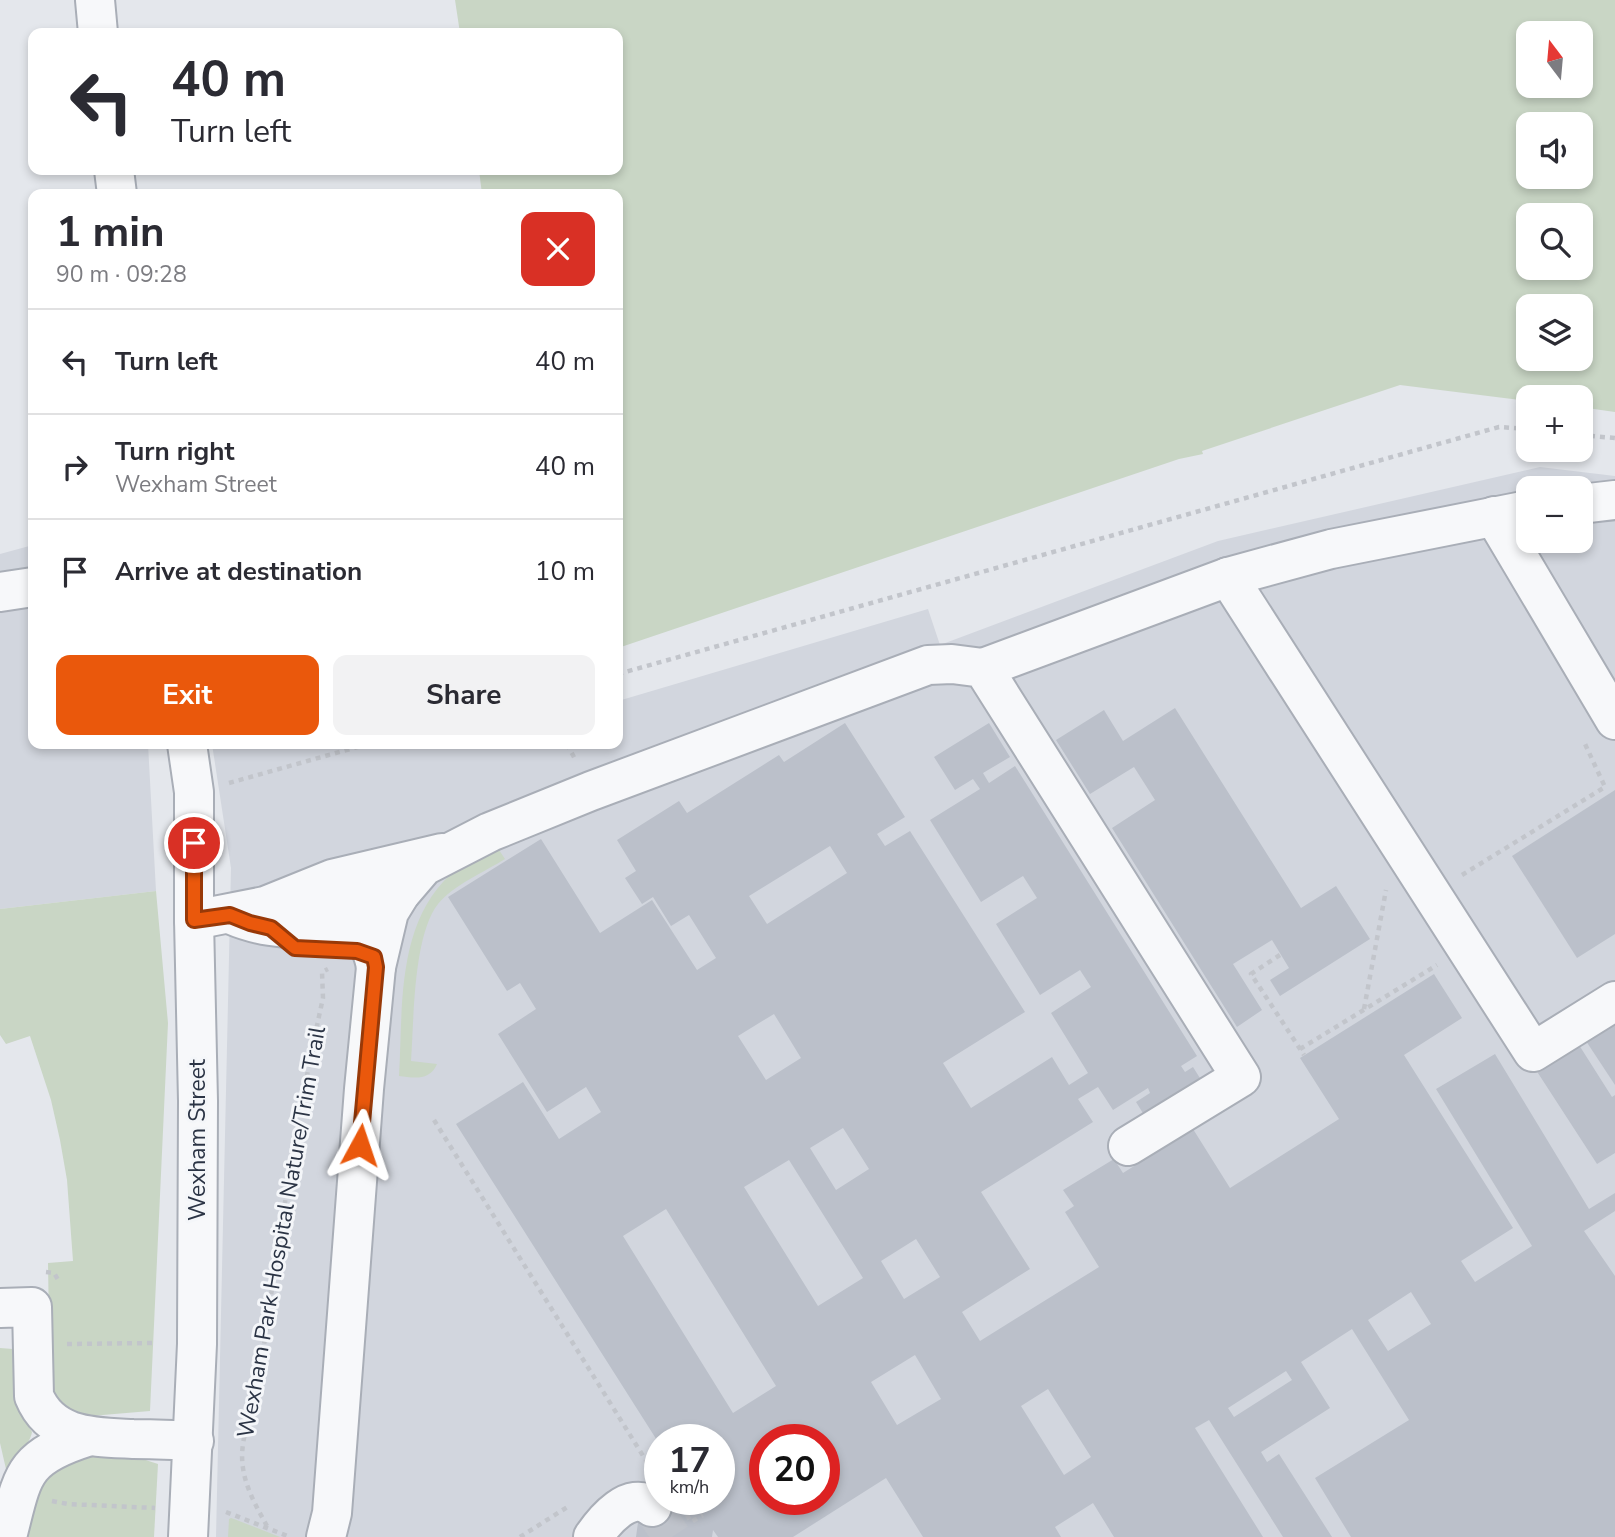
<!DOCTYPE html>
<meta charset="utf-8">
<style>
:root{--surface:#fff;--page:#f2f2f3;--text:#2b2b33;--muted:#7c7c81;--line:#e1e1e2;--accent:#ea580c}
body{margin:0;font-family:"Nunito Sans",sans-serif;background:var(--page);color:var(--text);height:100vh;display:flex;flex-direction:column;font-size:26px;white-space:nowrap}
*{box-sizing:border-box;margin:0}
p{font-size:23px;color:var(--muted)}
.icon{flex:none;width:38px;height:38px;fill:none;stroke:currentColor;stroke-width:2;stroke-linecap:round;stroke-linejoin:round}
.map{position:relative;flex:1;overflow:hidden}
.details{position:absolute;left:28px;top:189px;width:595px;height:560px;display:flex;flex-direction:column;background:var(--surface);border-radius:14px;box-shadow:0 4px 10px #0003}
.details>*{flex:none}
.top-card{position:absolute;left:28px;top:28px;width:595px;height:147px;border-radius:14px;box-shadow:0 4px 10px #0003;background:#fff;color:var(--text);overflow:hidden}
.needle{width:46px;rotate:344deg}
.fabs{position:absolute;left:1516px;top:21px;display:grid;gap:14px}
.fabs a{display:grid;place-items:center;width:77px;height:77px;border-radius:14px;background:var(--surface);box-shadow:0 4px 10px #0003;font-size:35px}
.speed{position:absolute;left:644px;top:1424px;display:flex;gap:14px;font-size:35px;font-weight:700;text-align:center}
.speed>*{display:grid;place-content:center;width:91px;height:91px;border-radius:50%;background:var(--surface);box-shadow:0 4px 10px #0003;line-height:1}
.speed small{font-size:18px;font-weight:400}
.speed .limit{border:10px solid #d22;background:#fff;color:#111}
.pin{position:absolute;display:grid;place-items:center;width:60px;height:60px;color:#fff;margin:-30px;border:4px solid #fff;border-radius:50%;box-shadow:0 2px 7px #0007}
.me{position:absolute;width:77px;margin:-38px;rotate:5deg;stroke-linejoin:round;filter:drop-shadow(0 0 5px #0008)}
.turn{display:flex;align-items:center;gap:24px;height:147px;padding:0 28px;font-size:32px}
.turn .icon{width:91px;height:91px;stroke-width:2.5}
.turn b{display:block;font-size:49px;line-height:60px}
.round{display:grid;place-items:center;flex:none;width:74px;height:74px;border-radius:14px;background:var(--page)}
.overview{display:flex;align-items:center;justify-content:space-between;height:119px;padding:0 28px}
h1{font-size:42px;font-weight:700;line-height:52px}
.action{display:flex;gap:14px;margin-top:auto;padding:14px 28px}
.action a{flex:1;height:80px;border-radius:14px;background:var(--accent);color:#fff;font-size:28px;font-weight:700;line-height:80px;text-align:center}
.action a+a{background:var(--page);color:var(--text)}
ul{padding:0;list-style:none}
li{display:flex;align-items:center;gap:21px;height:105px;padding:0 28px;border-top:2px solid var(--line)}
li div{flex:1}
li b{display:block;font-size:26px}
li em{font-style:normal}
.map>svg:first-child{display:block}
.built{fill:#d2d6de;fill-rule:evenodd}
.green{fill:#c9d6c5;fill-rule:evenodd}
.building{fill:#bbc0ca;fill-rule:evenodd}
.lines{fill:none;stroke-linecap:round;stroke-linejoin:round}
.minor-tunnel{stroke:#bfc3cb;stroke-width:38;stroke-dasharray:38 19;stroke-linecap:butt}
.minor-casing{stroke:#a9aeb7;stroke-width:42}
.path{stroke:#c2c5cb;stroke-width:4.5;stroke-dasharray:5 5;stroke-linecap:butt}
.minor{stroke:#f7f8fa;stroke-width:38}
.route-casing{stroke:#983908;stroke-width:18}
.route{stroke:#ea580c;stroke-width:12}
.labels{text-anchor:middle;stroke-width:6;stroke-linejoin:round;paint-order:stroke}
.street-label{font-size:23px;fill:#2b3445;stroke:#f4f6f9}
</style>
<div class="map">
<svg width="1615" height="1537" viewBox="0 0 1615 1537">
<rect width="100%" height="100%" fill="#e4e7ec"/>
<g class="built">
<path d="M1540 467 1615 476V1537H216L231 868 212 744H618V701L928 609 940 645 1218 541ZM1528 488H1580V541H1528ZM660 1440H719V1500H660ZM765 1440H824V1500H765Z"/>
<polygon points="33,545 33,744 148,744 156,891 0,909 0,554"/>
</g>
<g class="green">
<path d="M455 0H1615V412L1580 407V397H1528V401L1400 385 1202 451 1203 454 1179 459 618 648V194H482L479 170H618V33H460ZM1528 33H1580V86H1528ZM1580 124V177H1528V124ZM1528 215H1580V268H1528ZM1528 306H1580V359H1528Z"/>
<path d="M497 847 505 859C486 871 452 886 438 904 413 936 414 1020 411 1061L437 1064C430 1081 414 1078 399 1076 403 1008 396 924 451 874 463 863 483 855 497 847Z"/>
<polygon points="156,891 168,1023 150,1411 79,1417 60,1410 50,1388 48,1263 73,1261 67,1180 60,1140 51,1100 30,1036 6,1044 0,1035 0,909"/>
<path d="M0 1348 13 1349 14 1351 17 1407 32 1432C30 1446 13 1457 6 1469L0 1443Z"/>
<polygon points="77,1453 130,1455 158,1464 154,1537 26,1537 37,1488 45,1475"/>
<polygon points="231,1518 234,1519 280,1537 228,1537 229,1519"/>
</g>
<g class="building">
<polygon points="1175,708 1301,908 1336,886 1370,939 1280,996 1270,980 1289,968 1272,940 1233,964 1262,1010 1237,1027 1112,828 1155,800 1134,767 1090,794 1056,740 1104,710 1123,741"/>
<path d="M845 723 905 817 877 834 885 846 910 831 1025 1012 943 1063 971 1108 1052 1057 1069 1085 1088 1073 1051 1013 1091 987 1080 970 1040 995 996 924 1037 898 1023 876 981 902 930 820 980 789 973 779 955 790 934 757 989 723 1010 757 983 773 989 783 1015 766 1197 1056 1181 1066 1185 1072 1193 1067 1203 1083 1146 1118 1136 1102 1150 1093 1148 1088 1113 1110 1098 1087 1078 1099 1093 1122 981 1192 1030 1269 962 1312 980 1341 1099 1267 1065 1212 1074 1206 1063 1190 1114 1159 1123 1173 1193 1129 1230 1188 1339 1119 1300 1058 1434 974 1462 1018 1404 1055 1513 1228 1461 1261 1475 1282 1532 1246 1436 1089 1495 1054 1589 1209 1615 1193V1211L1584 1231 1615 1276V1537H1351L1315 1478 1409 1420 1352 1329 1301 1362 1330 1408 1261 1452 1267 1462 1279 1454 1332 1537H1283L1209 1420 1195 1428 1263 1537H1114L1093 1503 1055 1527 1061 1537H923L886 1478 793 1537H718L713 1530 712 1537H636L639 1515 663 1500H719V1440H660V1445L456 1124 523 1082 559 1139 601 1112 586 1087 547 1112 498 1034 536 1009 520 983 507 991 448 897 541 839 600 933 652 900 697 970 716 958 689 915 671 926 653 897 642 904 625 878 636 871 617 840 679 801 687 813 779 755 784 762ZM830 846 847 873 767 924 749 896ZM774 1014 801 1058 766 1080 738 1036ZM843 1128 869 1169 836 1190 810 1148ZM789 1160 863 1278 818 1306 744 1187ZM666 1209 776 1386 733 1413 623 1236ZM916 1239 940 1277 904 1299 881 1261ZM1411 1292 1431 1324 1388 1351 1368 1320ZM915 1355 941 1399 897 1425 871 1382ZM1286 1371 1292 1380 1234 1417 1228 1408ZM1048 1389 1091 1457 1064 1475 1021 1406ZM765 1440H824V1500H765Z"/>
<polygon points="1615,790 1615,934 1577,958 1512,856"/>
<polygon points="1615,1022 1615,1085 1586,1041"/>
<polygon points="1579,1045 1612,1097 1615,1095 1615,1153 1597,1164 1536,1070"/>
</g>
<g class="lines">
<polyline class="minor-tunnel" points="652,1507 672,1537"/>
<g class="minor-casing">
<g id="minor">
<polyline points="95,0 98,33"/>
<polyline points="114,170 117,194"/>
<polyline points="1580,504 1615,500"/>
<polyline points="1494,516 1615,720"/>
<polyline points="1228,577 1533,1052 1615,1001"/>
<polyline points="0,592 33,587"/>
<polyline points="983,668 1228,577 1331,549 1528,510"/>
<polyline points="187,744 194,792 194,920 198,1101 197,1344 188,1537"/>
<polyline points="289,911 358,905 400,894"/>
<path d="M232 915C273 933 312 927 355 935 369 942 373 951 376 967"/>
<polyline points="194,920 265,906 332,879 442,853"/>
<path d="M0 1308 32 1307 34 1396C51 1438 94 1437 133 1439 153 1439 173 1440 194 1441"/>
<path d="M7 1537C23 1475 21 1458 87 1437"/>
<polyline points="326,1537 332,1513 364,1089 376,967 389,912 400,894 424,866 490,832 591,791 928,665 952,664 983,668 1241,1077 1128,1146"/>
<path d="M593 1537C604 1521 630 1489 652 1507"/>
</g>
</g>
<g class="path">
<polyline points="1580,435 1615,438"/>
<polyline points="618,674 1499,427 1528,429"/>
<polyline points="567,744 575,759"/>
<polyline points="229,783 368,744"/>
<polyline points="1462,875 1605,787 1585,744"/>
<polyline points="1280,955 1251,974 1304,1055"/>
<polyline points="1364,1009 1386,890"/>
<polyline points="1300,1049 1437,965"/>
<polyline points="434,1120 650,1467"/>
<polyline points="46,1272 54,1273 60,1283"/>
<polyline points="67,1344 153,1343"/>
<polyline points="52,1501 68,1504 155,1508"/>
<polyline points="226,1512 290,1537"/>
<polyline points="687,1515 691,1522 703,1515"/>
<path d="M267 1526C257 1508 246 1489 243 1468 238 1437 255 1409 259 1380 277 1252 295 1124 323 998L322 972 328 969"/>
<polyline points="520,1537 569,1506"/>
</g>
<use href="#minor" class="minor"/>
</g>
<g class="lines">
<g class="route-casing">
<polyline id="route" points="194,843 194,920 230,915 250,923 271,928 295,948 357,951 374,957 376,967 360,1145"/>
</g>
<use href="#route" class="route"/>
</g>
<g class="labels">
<g class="street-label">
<text transform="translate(197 1140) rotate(-90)" y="8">Wexham Street</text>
<text transform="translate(281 1232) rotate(-80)" y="8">Wexham Park Hospital Nature/Trim Trail</text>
</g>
</g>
</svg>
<div class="fabs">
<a><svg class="needle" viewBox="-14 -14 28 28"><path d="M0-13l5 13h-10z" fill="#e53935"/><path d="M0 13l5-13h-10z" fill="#7c7c81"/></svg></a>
<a><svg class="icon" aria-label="sound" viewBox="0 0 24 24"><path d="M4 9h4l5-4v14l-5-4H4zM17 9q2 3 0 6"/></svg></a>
<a><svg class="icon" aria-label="search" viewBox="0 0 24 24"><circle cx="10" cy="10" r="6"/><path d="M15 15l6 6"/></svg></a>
<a><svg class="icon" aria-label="layers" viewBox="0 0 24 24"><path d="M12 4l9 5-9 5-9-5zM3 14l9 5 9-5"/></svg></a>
<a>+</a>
<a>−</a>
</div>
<div class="speed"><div>17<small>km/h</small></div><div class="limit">20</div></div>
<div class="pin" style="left:194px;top:843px;background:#d93025"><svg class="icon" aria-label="arrive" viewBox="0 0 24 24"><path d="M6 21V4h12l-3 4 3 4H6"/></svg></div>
<svg class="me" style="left:360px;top:1145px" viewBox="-20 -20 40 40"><path d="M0-17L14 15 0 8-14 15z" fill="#ea580c" stroke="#fff" stroke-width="4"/></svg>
<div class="top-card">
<div class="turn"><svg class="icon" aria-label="left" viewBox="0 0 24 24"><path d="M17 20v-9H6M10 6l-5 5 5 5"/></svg><div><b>40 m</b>Turn left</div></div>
</div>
<section class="details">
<div class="overview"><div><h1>1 min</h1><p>90 m · 09:28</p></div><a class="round" style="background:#d93025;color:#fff"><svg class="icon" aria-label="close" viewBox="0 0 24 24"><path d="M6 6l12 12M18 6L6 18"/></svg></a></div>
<ul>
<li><svg class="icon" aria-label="left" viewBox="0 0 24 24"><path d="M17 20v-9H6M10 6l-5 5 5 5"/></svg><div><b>Turn left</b></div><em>40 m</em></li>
<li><svg class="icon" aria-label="right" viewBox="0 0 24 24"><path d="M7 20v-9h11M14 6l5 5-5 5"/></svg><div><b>Turn right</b><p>Wexham Street</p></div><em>40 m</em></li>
<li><svg class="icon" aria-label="arrive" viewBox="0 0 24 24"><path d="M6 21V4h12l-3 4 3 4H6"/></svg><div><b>Arrive at destination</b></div><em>10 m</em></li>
</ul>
<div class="action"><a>Exit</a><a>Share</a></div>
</section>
</div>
